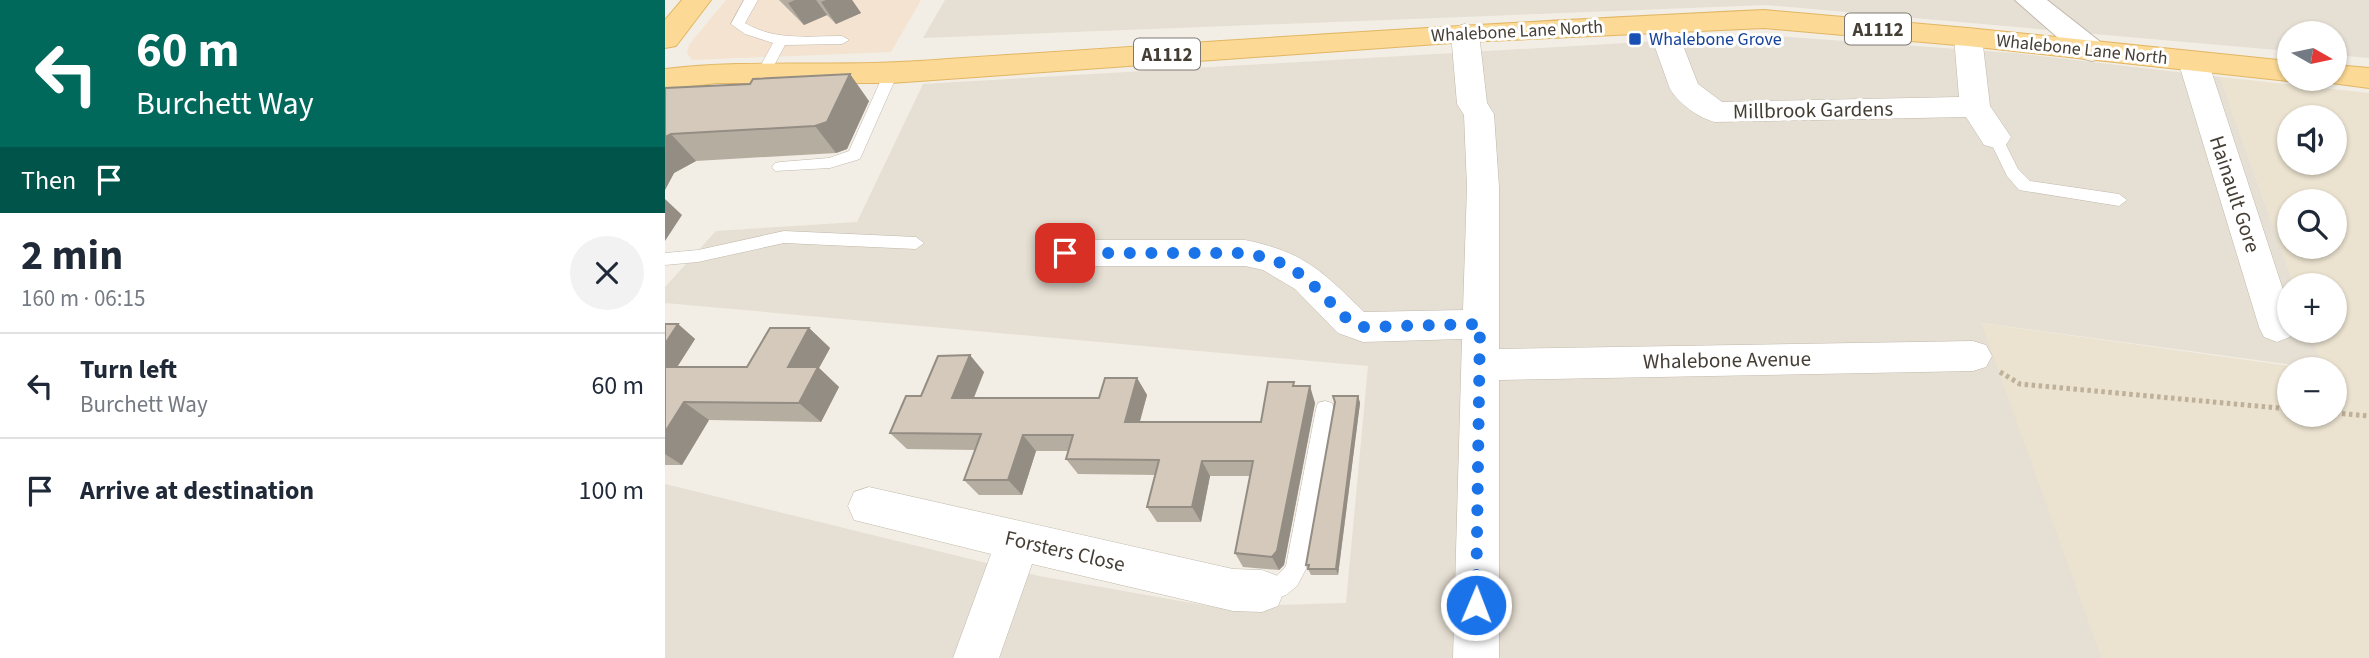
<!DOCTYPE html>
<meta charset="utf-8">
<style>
:root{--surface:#fff;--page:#f2f2f3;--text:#1f2937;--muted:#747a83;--line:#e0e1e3}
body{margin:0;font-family:"Source Sans 3",sans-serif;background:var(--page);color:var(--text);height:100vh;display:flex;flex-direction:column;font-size:26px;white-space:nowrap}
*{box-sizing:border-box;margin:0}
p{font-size:23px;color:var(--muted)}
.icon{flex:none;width:38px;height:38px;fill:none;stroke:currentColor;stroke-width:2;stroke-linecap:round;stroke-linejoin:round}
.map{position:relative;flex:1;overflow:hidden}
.panel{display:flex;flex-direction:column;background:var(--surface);width:665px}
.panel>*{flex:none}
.top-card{background:#00695c;color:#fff;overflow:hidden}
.needle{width:46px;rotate:99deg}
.buttons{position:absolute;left:1612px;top:21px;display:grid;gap:14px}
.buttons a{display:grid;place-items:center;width:70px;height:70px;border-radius:50%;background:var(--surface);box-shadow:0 2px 5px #0004;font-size:35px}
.pin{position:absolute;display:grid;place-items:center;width:60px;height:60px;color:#fff;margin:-30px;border-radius:14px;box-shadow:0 4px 10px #0006}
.me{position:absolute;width:77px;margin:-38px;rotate:1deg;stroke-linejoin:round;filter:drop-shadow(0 0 5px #0008)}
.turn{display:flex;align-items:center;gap:24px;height:147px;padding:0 21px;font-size:32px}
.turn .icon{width:91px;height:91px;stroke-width:2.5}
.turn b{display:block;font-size:49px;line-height:60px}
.then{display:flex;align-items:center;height:66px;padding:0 21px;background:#0003;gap:14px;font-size:26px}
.round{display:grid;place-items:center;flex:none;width:74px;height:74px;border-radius:37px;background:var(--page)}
.head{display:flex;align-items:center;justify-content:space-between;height:119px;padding:0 21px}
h1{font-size:42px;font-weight:700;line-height:52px}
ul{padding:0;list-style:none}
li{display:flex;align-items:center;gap:21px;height:105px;padding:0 21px;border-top:2px solid var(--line)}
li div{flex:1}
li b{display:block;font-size:26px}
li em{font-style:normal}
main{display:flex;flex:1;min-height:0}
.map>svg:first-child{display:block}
.residential{fill:#e6dfd3}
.commercial{fill:#f4e3d0}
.education{fill:#ebe2cf;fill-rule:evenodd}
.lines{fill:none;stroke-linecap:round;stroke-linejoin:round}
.service-casing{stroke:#c0b8ab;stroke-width:1}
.minor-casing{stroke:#c0b8ab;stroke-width:1}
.tertiary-casing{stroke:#c0b8ab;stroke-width:2}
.primary-casing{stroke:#e1b664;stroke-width:2}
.path{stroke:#bfb099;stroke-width:5;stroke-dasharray:3.5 3.5;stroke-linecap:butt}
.service{fill:#fff;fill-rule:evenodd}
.minor{fill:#fff;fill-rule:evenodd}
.tertiary{fill:#fff;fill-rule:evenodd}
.primary{fill:#fcd994;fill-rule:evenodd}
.wall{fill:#b6ada1}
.shaded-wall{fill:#948d83}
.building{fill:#d4c9bb;stroke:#948d83;stroke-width:2}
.route{stroke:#1a73e8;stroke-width:12;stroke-dasharray:0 21.6}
.transit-dot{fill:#1a4fb4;stroke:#fff;stroke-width:2.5}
.labels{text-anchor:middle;stroke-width:6;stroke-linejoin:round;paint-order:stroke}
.far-street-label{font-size:18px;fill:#453e35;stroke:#fff}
.far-transit-label{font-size:18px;fill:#164399;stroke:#fff;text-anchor:start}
.shield{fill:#fff;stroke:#7d7872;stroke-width:2}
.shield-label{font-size:19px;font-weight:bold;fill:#453e35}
.street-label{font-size:21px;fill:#453e35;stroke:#fff}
</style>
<main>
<section class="panel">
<div class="top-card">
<div class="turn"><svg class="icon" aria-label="left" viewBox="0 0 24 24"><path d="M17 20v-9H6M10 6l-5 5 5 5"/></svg><div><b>60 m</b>Burchett Way</div></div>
<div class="then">Then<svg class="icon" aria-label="arrive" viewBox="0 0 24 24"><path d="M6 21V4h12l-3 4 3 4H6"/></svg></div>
</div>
<div class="head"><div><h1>2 min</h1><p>160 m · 06:15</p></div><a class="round"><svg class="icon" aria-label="close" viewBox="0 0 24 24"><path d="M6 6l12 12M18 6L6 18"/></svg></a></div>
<ul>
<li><svg class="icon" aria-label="left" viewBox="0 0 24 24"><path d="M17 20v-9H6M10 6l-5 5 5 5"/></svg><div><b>Turn left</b><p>Burchett Way</p></div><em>60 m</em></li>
<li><svg class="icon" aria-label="arrive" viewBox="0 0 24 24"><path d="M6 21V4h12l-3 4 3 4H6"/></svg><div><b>Arrive at destination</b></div><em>100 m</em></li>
</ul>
</section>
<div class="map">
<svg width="1704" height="658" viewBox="0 0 1704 658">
<rect width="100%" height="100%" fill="#f2eee5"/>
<g class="residential">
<polygon points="280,0 1704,0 1704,58 1670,55 1670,33 1624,33 1624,51 1101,5 258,38"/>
<polygon points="1097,35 1349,53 1555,77 1629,285 1624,285 1624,331 1645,331 1659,369 1317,323 1437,658 0,658 0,484 374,576 549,607 681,603 703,366 0,303 0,287 51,231 192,222 258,84"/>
</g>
<polygon class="commercial" points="61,0 256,0 226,52 27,60 22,53 24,45"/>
<path class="education" d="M1555 77 1704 93V658H1437L1316 323 1646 369H1624V415H1670V369H1659L1645 331H1670V285H1629ZM1624 117H1670V163H1624ZM1624 201H1670V247H1624Z"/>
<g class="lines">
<g class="service-casing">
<g id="service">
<path d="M79 0H93L80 23C110 41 144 36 177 36L184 40 177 44 120 45 97 88H87L85 85 108 43 80 34 66 24Z"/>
<polygon points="226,68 233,73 195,159 165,168 110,171 107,167 110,163 115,162 164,158 184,151 219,73"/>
<polygon points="1330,132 1335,133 1353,169 1365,181 1454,194 1462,200 1454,206 1354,190 1342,176 1323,137"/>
<polygon points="119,231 251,237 259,243 251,249 119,243 33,262 0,265 0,253 33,250"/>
<polygon points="660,401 667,403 669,409 641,569 632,586 621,595 604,601 590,598 587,591 590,584 610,578 621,566 651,409 653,403"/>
</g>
</g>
<g class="minor-casing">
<g id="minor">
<path d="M996 16 1006 19 1010 25 1033 84 1057 102 1294 97 1289 37 1293 31 1303 28 1313 31 1317 37 1325 106 1346 137 1341 145 1330 148 1319 145 1301 117 1050 122C1034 118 1014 104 1005 89L982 25 986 19Z"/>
<path d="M800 24 810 27 814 33 822 103 829 114 834 187V349L1308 341 1321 345 1327 356 1321 367 1308 371 834 380V658H788L797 339 698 342 673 333 630 289 598 270 580 266H400L388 262 383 253 388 244 400 240H580C639 252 657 271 699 312L798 310 802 187 799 115 792 104 786 33 790 27Z"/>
<polygon points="1528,52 1538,54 1543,61 1624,308 1624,331 1628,331 1625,337 1612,342 1599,337 1594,327 1513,61 1518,54"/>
<polygon points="204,487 568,569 597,570 613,576 619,591 613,606 597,612 568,611 367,564 334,658 288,658 326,554 189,520 183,506 189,492"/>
</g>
</g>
<g class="tertiary-casing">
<polygon id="tertiary" points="1350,0 1382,0 1438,44 1442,51 1438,58 1427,61 1416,58"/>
</g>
<g class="primary-casing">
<g id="primary">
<polygon points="17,0 46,0 11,46 0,48 0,20"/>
<path d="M1099 10 1303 28 1624 61V79H1633L1624 81 1303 46 1099 28 800 42 226 83H52L0 89V69C85 59 169 67 254 61 536 42 817 23 1099 10Z"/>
<polygon points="1670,65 1704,68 1704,88 1659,82 1657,79 1670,79"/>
</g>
</g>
<g class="path">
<polyline points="1335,372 1355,384 1624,409"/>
<polyline points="1670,413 1704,416"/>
</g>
<use href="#service" class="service"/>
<use href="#minor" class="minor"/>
<use href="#tertiary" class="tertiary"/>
<use href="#primary" class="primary"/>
</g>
<g class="wall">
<polygon points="114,0 187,0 196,13 171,24 162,15 139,25"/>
<polygon points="0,88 204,101 182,149 171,153 31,161 9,173 0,190"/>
<polygon points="0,324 13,324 30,339 12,367 82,367 144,328 165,348 154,368 174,387 156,422 44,420 17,465 0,465"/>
<polygon points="319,372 309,398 434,398 472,378 482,395 475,422 596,422 630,386 650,403 619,565 614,570 578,567 570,553 585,476 545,476 536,522 492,522 482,507 490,475 413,474 401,459 403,451 371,451 357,495 314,495 299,480 310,450 242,449 225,433 256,396"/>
<polygon points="693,396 695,403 673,575 646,575 641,565"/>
</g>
<g class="shaded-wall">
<polygon points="130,0 151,0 162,15 139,25 123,3"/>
<polygon points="161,0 187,0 196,13 171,24 156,2"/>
<polygon points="185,74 204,101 182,149 171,153 150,126"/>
<polygon points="6,134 31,161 9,173 0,190 0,137"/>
<polygon points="0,199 17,215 0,241"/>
<polygon points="13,324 30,339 0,386 0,344"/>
<polygon points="144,328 165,348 154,368 174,387 156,422 134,403 123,367"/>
<polygon points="305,355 319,372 302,414 287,398"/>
<polygon points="472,378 482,395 470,438 460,422"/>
<polygon points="645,386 650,403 619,565 614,570 607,557"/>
<polygon points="693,396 695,403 673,575 671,569"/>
<polygon points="19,402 44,420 17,465 0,454 0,432"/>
<polygon points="358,435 371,451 357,495 343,480"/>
<polygon points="537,461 545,476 536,522 527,507"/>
</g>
<g class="building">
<polygon points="185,74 162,122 150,126 6,134 0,137 0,88 85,84 88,79"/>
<polygon points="0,324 13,324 0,344"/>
<polygon points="105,328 144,328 123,367 153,367 134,403 19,402 0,432 0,367 82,367"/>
<polygon points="305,355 287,398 434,398 440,378 472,378 460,422 596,422 603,382 629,382 628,386 645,386 612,551 607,557 570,553 588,461 537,461 527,507 482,507 494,460 401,459 408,435 358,435 343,480 299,480 316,434 225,433 241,396 256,396 273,356"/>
<polygon points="668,396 693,396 671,569 643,569 644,565 641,565 670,402"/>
</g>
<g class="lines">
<polyline class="route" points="400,253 580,253 604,258 623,266 642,279 686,323 698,327 815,324 811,605"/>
</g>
<rect class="transit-dot" x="963" y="32" width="14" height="14" rx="3.5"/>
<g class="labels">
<g class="far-street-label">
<text transform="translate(852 31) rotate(-3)" y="6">Whalebone Lane North</text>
<text transform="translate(1417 49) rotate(6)" y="6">Whalebone Lane North</text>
</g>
<g class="far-transit-label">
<text x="984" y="45">Whalebone Grove</text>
</g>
<g class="shield">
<rect x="1180" y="13.5" width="66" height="31" rx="5"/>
<rect x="469" y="38.5" width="66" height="31" rx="5"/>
</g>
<g class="shield-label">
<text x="1213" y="36">A1112</text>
<text x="502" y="61">A1112</text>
</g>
<g class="street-label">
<text transform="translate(1148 110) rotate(-1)" y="7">Millbrook Gardens</text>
<text transform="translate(1570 194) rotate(72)" y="7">Hainault Gore</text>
<text transform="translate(1062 360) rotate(-1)" y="7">Whalebone Avenue</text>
<text transform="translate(400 551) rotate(13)" y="7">Forsters Close</text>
</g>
</g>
</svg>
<div class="buttons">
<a><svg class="needle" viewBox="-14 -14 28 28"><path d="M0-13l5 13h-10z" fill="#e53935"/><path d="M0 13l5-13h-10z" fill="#747a83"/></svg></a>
<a><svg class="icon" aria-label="sound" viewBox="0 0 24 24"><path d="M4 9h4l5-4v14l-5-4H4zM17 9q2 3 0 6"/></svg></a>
<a><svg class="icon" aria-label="search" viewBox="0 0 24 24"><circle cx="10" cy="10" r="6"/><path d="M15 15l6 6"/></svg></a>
<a>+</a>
<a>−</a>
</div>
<div class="pin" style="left:400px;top:253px;background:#d93025"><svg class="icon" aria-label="arrive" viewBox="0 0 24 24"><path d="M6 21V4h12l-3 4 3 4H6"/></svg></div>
<svg class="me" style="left:811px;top:605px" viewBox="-20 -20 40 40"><circle r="17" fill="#1a73e8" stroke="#fff" stroke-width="3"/><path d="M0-11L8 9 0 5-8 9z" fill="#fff"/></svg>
</div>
</main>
